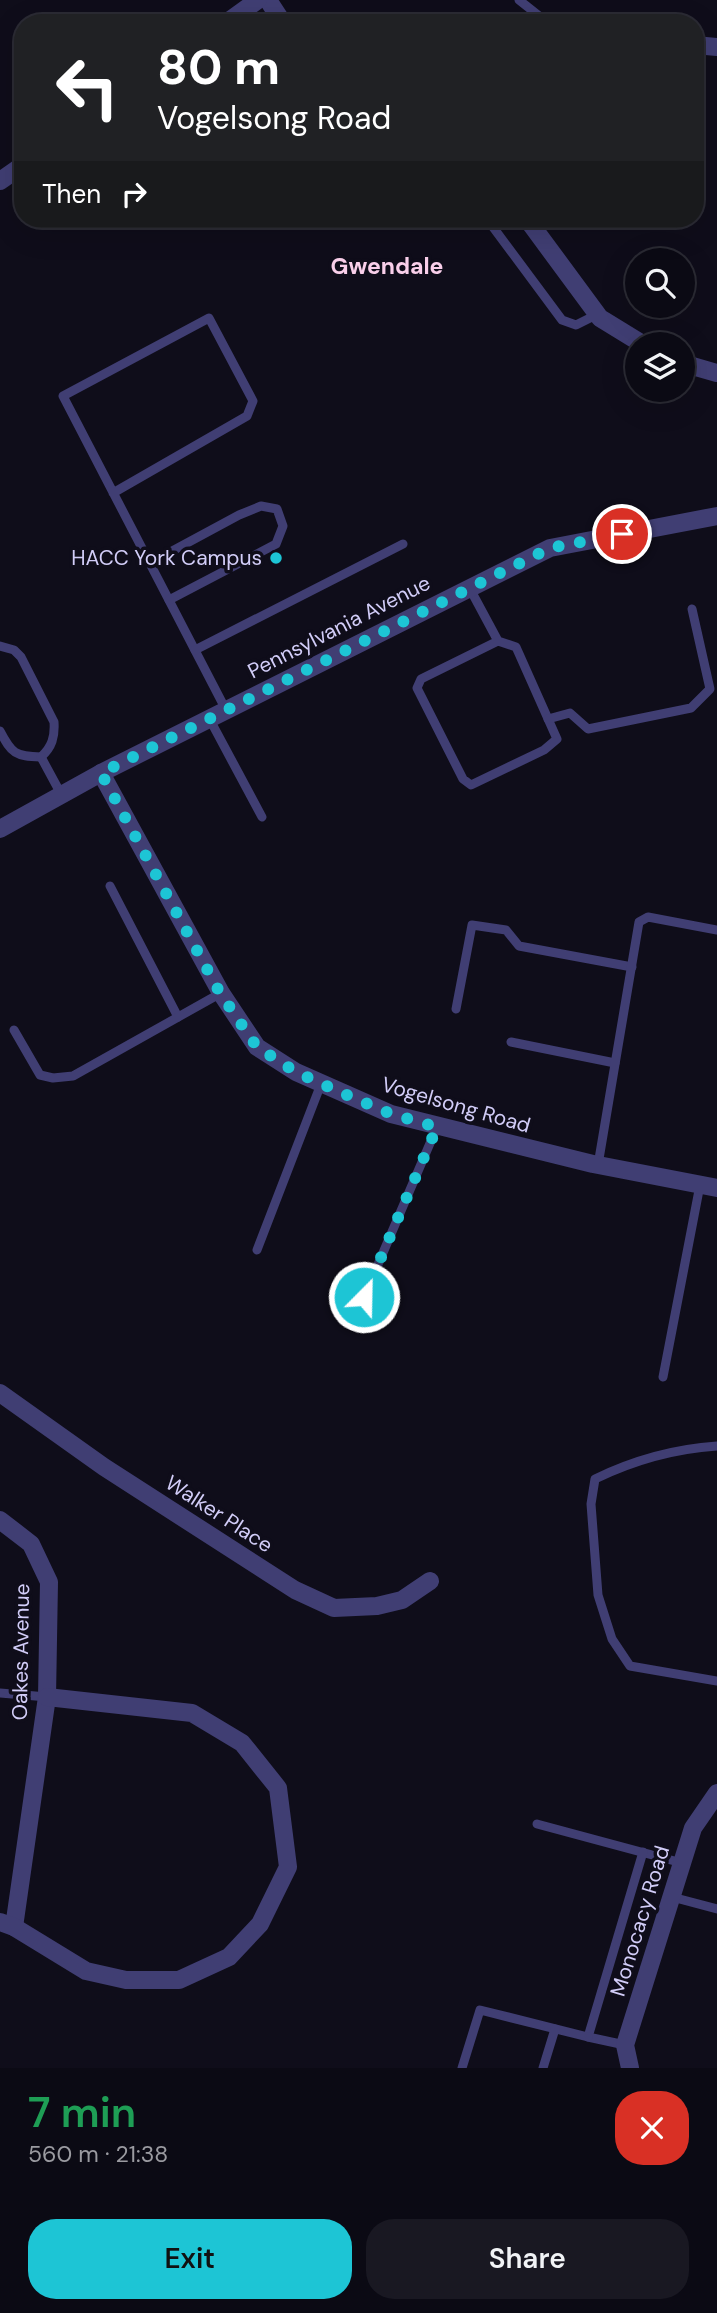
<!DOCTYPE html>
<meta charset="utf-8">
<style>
:root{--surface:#0b0a14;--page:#191822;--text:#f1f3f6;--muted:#9a9aa0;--line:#2b2b34;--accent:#1dc5d5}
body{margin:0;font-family:"DM Sans",sans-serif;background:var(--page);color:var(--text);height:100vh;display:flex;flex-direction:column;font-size:26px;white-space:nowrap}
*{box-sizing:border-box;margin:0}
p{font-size:23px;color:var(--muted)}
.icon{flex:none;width:38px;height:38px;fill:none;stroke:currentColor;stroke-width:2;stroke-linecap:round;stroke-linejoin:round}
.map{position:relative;height:2068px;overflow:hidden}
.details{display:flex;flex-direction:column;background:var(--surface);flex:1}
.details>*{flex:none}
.guide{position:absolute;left:14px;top:14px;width:690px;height:214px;border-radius:28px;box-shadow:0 7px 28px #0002,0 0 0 2px var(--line);background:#202124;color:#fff;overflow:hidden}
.buttons{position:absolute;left:625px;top:248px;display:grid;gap:14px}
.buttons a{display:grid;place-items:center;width:70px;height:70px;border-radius:50%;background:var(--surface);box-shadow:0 7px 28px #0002,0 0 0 2px var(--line);font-size:35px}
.pin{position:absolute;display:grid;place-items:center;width:60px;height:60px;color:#fff;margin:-30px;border:4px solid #fff;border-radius:50%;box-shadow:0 2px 7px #0007}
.me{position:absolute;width:77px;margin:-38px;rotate:23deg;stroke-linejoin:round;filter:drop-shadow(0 0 5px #0008)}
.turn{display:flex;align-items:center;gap:24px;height:147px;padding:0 28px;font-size:32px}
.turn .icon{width:91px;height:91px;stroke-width:2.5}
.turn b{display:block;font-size:49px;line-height:60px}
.then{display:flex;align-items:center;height:66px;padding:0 28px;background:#0003;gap:14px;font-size:26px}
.round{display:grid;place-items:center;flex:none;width:74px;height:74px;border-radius:28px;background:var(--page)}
.overview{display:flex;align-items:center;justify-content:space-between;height:119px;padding:0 28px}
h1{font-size:42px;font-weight:600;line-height:52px;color:#1e9e55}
.action{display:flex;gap:14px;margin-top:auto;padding:14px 28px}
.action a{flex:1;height:80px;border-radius:28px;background:var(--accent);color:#111;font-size:28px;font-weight:600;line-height:80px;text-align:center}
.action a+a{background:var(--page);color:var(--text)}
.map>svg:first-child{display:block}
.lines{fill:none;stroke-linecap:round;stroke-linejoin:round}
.lane{stroke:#403e73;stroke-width:9}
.street{stroke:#403e73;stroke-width:18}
.route{stroke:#1dc5d5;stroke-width:12;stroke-dasharray:0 21.6}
.poi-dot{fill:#1dc5d5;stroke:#0f0d1a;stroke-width:2.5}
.labels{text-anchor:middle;stroke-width:7;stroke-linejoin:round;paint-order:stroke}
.poi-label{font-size:21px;fill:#d2cdf8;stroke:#0f0d1a;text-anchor:end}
.street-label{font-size:21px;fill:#d2cdf8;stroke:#0f0d1a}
.neighbourhood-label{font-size:23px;font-weight:bold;fill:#f9cfea;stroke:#0f0d1a}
</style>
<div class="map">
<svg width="717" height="2068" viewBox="0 0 717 2068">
<rect width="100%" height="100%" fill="#0f0d1a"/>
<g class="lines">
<g class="lane">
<polyline points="519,0 548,23"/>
<polyline points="487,219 562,320 576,325 598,314"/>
<polyline points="113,493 247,416 253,401 209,318 63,396 226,710"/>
<polyline points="150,563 239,515 261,506 277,509 283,526 276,544 169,600"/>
<polyline points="469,587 498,641 516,647 557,739 544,750 471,785 463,779 417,688 421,679 498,641"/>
<path d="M0 646 14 650 21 657 54 722C55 737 52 747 41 757 15 756 12 754 0 731"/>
<polyline points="195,650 403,544"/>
<polyline points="209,718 262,817"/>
<polyline points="548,719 570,713 588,729 691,708 710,689 692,609"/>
<polyline points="41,757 61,794"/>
<polyline points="110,886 178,1017"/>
<polyline points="456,1009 472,925 506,930 519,946 632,967"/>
<polyline points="14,1030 40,1075 53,1078 73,1076 221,993"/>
<polyline points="511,1042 615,1063"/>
<polyline points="598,1165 639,922 648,917 717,930"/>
<polyline points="257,1250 321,1084"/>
<polyline points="364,1297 437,1127"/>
<polyline points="663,1377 700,1185"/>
<path d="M717 1446C673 1449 634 1460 595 1479L591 1504 598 1595 612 1639 630 1666 717 1681"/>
<polyline points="0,1693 47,1697"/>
<polyline points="537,1824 682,1863"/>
<polyline points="672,1897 717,1909"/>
<polyline points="625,2045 588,2037 643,1852"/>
<polyline points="462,2068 480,2010 588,2037"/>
<polyline points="543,2068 555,2029"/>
</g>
<g class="street">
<polyline points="268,0 283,23"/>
<polyline points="226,23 258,0"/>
<polyline points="695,45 717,47"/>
<polyline points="0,181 23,165"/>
<polyline points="527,219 600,318 644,345"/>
<polyline points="682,363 717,373"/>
<polyline points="101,773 221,993 257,1047 296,1072 391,1114 593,1164 717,1188"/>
<polyline points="0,829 101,773 550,548 717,516"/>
<polyline points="0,1393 104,1467 295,1590 334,1608 377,1606 402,1600 430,1581"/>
<polyline points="0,1520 31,1544 49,1582 47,1697 14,1927"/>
<polyline points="0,1922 14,1927 86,1971 126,1980 179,1980 229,1957 260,1924 288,1867 278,1788 242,1743 192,1713 47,1697"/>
<polyline points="630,2068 625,2045 693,1828 717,1793"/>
</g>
</g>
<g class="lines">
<polyline class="route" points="364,1297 437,1127 391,1114 340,1092 296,1072 257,1047 220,993 101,773 550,548 622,534"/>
</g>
<circle class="poi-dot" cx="276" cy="558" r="7"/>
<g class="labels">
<g class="poi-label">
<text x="262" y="565">HACC York Campus</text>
</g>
<g class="street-label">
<text transform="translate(339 627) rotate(-27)" y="7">Pennsylvania Avenue</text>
<text transform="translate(456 1105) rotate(16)" y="7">Vogelsong Road</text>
<text transform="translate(219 1514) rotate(33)" y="7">Walker Place</text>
<text transform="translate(21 1652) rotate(-89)" y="7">Oakes Avenue</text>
<text transform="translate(640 1921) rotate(-73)" y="7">Monocacy Road</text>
</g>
<g class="neighbourhood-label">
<text x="387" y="274">Gwendale</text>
</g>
</g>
</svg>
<div class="buttons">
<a><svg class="icon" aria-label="search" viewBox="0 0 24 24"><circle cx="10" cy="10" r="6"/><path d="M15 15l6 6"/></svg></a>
<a><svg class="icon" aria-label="layers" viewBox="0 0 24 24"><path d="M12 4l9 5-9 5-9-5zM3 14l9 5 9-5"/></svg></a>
</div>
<div class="pin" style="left:622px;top:534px;background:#d93025"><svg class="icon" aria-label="arrive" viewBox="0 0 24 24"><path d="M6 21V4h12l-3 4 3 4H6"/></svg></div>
<svg class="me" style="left:364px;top:1297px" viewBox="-20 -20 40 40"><circle r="17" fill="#1dc5d5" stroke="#fff" stroke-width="3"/><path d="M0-11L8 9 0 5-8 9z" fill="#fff"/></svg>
<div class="guide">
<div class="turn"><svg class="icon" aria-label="left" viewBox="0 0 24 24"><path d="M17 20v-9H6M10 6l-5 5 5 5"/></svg><div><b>80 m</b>Vogelsong Road</div></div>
<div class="then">Then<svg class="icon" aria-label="right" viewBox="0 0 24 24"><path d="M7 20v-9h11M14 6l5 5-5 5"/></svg></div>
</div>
</div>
<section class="details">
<div class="overview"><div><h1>7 min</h1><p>560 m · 21:38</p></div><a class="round" style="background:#d93025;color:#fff"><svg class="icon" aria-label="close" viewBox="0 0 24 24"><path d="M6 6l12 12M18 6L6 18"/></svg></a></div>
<div class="action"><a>Exit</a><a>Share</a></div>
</section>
